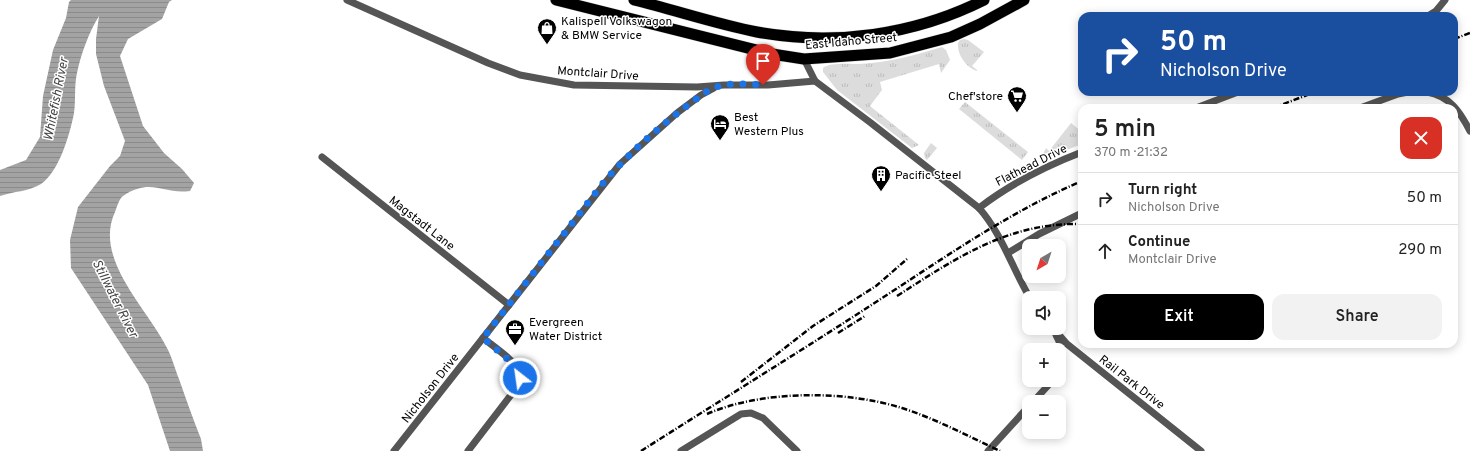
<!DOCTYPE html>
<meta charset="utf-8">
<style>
:root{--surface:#fff;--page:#f2f2f2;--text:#222;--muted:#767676;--line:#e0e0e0;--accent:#000}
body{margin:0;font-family:Overpass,sans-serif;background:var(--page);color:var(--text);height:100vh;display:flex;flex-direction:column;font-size:15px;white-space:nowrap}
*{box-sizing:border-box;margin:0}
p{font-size:13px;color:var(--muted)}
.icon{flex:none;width:22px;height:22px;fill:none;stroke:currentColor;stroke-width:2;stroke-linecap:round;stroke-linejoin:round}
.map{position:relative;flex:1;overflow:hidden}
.sheet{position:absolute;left:1078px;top:104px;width:380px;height:244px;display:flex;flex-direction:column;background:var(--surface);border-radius:12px;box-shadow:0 2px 10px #0003}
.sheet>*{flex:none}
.hud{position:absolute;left:1078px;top:12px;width:380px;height:84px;border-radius:12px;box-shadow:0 2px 10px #0003;background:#1a4fa0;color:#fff;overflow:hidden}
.needle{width:26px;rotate:219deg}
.buttons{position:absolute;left:1022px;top:239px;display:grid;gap:8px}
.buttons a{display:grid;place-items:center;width:44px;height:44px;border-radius:8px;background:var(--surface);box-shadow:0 2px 10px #0003;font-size:20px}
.pin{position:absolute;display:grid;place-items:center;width:34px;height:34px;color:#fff;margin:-41px -17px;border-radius:50% 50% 50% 0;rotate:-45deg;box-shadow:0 0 4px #0007}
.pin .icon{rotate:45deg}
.me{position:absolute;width:44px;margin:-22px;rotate:330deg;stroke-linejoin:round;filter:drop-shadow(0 0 3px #0008)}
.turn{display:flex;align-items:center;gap:14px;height:84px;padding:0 16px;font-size:18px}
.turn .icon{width:52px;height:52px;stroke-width:2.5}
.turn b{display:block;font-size:28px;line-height:34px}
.round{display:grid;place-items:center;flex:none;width:42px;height:42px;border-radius:12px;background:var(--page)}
.summary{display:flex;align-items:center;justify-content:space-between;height:68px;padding:0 16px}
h1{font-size:24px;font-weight:600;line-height:30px}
.primary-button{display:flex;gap:8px;margin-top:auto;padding:8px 16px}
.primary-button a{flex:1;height:46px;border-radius:12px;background:var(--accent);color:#fff;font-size:16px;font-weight:600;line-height:46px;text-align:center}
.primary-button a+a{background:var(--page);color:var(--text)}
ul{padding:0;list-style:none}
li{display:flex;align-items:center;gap:12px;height:52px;padding:0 16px;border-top:1px solid var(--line)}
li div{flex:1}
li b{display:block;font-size:15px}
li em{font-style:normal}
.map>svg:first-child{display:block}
.grass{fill:url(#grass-tufts)}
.water{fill:url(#water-rules)}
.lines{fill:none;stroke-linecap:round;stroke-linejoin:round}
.trunk-casing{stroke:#dbdbdb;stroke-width:12}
.minor{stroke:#555;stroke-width:7}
.trunk{stroke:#000;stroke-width:11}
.rail{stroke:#000;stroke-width:2.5;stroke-dasharray:6 2 1 2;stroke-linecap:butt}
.route{stroke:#1a73e8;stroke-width:7;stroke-dasharray:0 12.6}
.labels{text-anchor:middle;stroke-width:3;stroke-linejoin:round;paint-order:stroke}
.poi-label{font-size:12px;fill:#000;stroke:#fff;text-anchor:start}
.street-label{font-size:12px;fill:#000;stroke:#fff}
.water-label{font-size:13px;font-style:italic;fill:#444;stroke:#fff}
</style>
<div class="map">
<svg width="1470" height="451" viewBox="0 0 1470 451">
<defs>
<pattern id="grass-tufts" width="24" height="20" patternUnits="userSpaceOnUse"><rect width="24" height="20" fill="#dcdcdc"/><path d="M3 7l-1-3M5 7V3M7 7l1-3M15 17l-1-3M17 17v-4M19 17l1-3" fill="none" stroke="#bbb"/></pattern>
<pattern id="water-rules" width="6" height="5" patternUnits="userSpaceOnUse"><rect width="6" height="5" fill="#a3a3a3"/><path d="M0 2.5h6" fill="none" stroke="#8b8b8b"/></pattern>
</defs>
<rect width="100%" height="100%" fill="#fff"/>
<g class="grass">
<path d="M964 39 968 40 984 52 972 66 977 70V71C966 67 957 55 958 43L960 40Z"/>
<path d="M942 47 946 50 950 60 941 73 939 64 880 82 882 90 870 106 919 145 912 148 837 90 823 72V68C829 62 851 64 859 64 887 63 915 55 942 47Z"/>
<polygon points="965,102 1028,152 1022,160 959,109"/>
<polygon points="1071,123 1082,132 1082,144 1048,157 1044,156 1043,154 1046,148 1049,151"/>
<polygon points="931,143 937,148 927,160 925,158 924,153"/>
</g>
<path class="water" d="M71 0H172L169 2 162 19 128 39 120 56 143 126 164 153 182 169 194 183 190 191C163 195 152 177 123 196 119 199 117 207 115 212 93 259 148 309 167 348 172 357 175 369 179 379 186 399 193 419 201 439L203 451H170L148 385 71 268 70 240 78 207 110 166 120 156 125 141 104 86 96 54V39L99 16C89 32 81 54 77 73 74 86 76 100 74 113 70 134 59 172 41 184 28 192 14 191 0 196V170L26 160 40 137 43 96 53 50 66 18 69 2Z"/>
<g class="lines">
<g class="trunk-casing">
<g id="trunk">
<polyline points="556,0 772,54 804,59 890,53 951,37 980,24 1024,0"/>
<path d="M634 0C675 10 716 24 757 32 835 46 914 35 984 0"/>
</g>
</g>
<g class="minor">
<path d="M347 0 488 63 520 75 574 85 697 87 724 85H768L815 81 871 123 979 208C1002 234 1012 268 1030 298"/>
<polyline points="1428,16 1436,11 1445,0"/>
<polyline points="804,59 815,81"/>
<path d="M1427 92C1450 96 1460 112 1470 131"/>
<polyline points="1196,108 1238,92"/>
<polyline points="1360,108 1398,94 1408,92"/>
<polyline points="322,157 509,305"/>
<path d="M979 208C1010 184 1046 166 1082 152"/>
<polyline points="1008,253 1039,234 1082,213"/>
<polyline points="1053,328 1067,344 1201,451"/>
<path d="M1056 335C1063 348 1064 356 1059 369"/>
<polyline points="483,338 620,164 677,113 701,95 714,88"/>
<polyline points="1033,402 1053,380"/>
<path d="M394 451 483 338C493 346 517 362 520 373 522 380 518 386 514 391L468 451"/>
<polyline points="681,451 741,414 751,413 763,418 797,451"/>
<polyline points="988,451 1029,406"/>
</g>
<use href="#trunk" class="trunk"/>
<g class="rail">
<polyline points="1454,39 1470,33"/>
<polyline points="1273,108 1315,92"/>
<path d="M897 296C956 258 1009 222 1082 224"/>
<polyline points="838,333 865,316"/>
<polyline points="741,382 813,326 876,286 907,259"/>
<path d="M707 414C762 390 845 390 902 408 936 419 968 436 1000 451"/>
<path d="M641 451C718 402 796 354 873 304 941 260 1007 213 1082 181"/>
</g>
</g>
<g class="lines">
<path class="route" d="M520 378 518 368 483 338 604 182C629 153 658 128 688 105 696 100 703 93 711 89 726 82 747 84 763 85"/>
</g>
<defs>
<g id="shop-pin" transform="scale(1)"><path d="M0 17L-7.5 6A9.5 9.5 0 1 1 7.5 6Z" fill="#000" stroke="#fff"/><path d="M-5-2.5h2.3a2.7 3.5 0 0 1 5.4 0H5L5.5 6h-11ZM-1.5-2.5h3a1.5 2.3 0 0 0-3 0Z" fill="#fff"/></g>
<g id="supermarket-pin" transform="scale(1)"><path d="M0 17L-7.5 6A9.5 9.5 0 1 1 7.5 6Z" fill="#000" stroke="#fff"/><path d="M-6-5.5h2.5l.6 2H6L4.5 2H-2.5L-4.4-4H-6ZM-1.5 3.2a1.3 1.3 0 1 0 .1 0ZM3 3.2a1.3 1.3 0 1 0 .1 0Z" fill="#fff"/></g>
<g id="hotel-pin" transform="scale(1)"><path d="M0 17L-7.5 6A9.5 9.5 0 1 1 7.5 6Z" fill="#000" stroke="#fff"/><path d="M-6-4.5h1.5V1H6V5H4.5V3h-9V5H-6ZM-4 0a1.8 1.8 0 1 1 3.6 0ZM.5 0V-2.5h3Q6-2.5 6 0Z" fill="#fff"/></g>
<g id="building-pin" transform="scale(1)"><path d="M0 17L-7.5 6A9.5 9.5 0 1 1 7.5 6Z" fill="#000" stroke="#fff"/><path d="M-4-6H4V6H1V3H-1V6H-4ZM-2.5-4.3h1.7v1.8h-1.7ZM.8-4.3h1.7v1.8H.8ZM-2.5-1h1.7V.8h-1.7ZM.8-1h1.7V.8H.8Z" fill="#fff"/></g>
<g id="office-pin" transform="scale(1)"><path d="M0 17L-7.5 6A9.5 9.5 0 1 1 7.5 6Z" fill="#000" stroke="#fff"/><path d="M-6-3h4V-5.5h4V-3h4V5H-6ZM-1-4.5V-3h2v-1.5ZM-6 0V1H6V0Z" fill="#fff"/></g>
</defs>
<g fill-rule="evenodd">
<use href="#shop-pin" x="547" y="28"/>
<use href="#supermarket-pin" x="1017" y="96"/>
<use href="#hotel-pin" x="720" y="124"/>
<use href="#building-pin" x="881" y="175"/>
<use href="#office-pin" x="515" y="329"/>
</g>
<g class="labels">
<g class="poi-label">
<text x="561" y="25">Kalispell Volkswagon<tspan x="561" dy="14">&amp; BMW Service</tspan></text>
<text x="1003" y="100" text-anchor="end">Chef'store</text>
<text x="734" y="121">Best<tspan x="734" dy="14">Western Plus</tspan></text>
<text x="895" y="179">Pacific Steel</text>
<text x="529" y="326">Evergreen<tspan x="529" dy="14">Water District</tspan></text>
</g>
<g class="street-label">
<text transform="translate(851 41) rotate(-5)" y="4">East Idaho Street</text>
<text transform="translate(598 73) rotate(4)" y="4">Montclair Drive</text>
<text transform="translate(1031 165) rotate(-27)" y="4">Flathead Drive</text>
<text transform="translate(422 223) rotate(38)" y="4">Magstadt Lane</text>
<text transform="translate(1132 382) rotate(38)" y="4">Rail Park Drive</text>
<text transform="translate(430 388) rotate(-52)" y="4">Nicholson Drive</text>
</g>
<g class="water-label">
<text transform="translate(55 99) rotate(-79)" y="5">Whitefish River</text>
<text transform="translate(116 298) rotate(63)" y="5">Stillwater River</text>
</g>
</g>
</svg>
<div class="buttons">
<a><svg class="needle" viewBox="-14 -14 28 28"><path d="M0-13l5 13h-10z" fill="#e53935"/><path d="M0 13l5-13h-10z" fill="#767676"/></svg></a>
<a><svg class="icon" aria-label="sound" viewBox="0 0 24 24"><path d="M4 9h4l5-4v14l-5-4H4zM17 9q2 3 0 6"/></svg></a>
<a>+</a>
<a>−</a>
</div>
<div class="pin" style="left:763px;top:85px;background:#d93025"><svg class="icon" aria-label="arrive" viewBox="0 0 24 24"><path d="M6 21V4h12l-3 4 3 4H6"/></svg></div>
<svg class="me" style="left:520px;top:378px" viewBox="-20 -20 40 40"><circle r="17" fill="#1a73e8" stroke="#fff" stroke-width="3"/><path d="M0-11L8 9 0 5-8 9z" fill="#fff"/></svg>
<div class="hud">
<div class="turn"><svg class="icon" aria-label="right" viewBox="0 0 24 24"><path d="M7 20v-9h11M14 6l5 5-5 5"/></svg><div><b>50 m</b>Nicholson Drive</div></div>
</div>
<section class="sheet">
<div class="summary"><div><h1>5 min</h1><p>370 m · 21:32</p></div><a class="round" style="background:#d93025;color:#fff"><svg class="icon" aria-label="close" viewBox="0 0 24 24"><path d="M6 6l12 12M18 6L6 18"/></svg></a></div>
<ul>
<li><svg class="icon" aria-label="right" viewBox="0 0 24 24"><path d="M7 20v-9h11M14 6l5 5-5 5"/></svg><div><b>Turn right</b><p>Nicholson Drive</p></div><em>50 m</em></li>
<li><svg class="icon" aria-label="ahead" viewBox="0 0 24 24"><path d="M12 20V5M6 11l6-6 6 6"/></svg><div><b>Continue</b><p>Montclair Drive</p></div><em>290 m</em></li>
</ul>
<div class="primary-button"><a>Exit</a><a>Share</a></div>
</section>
</div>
